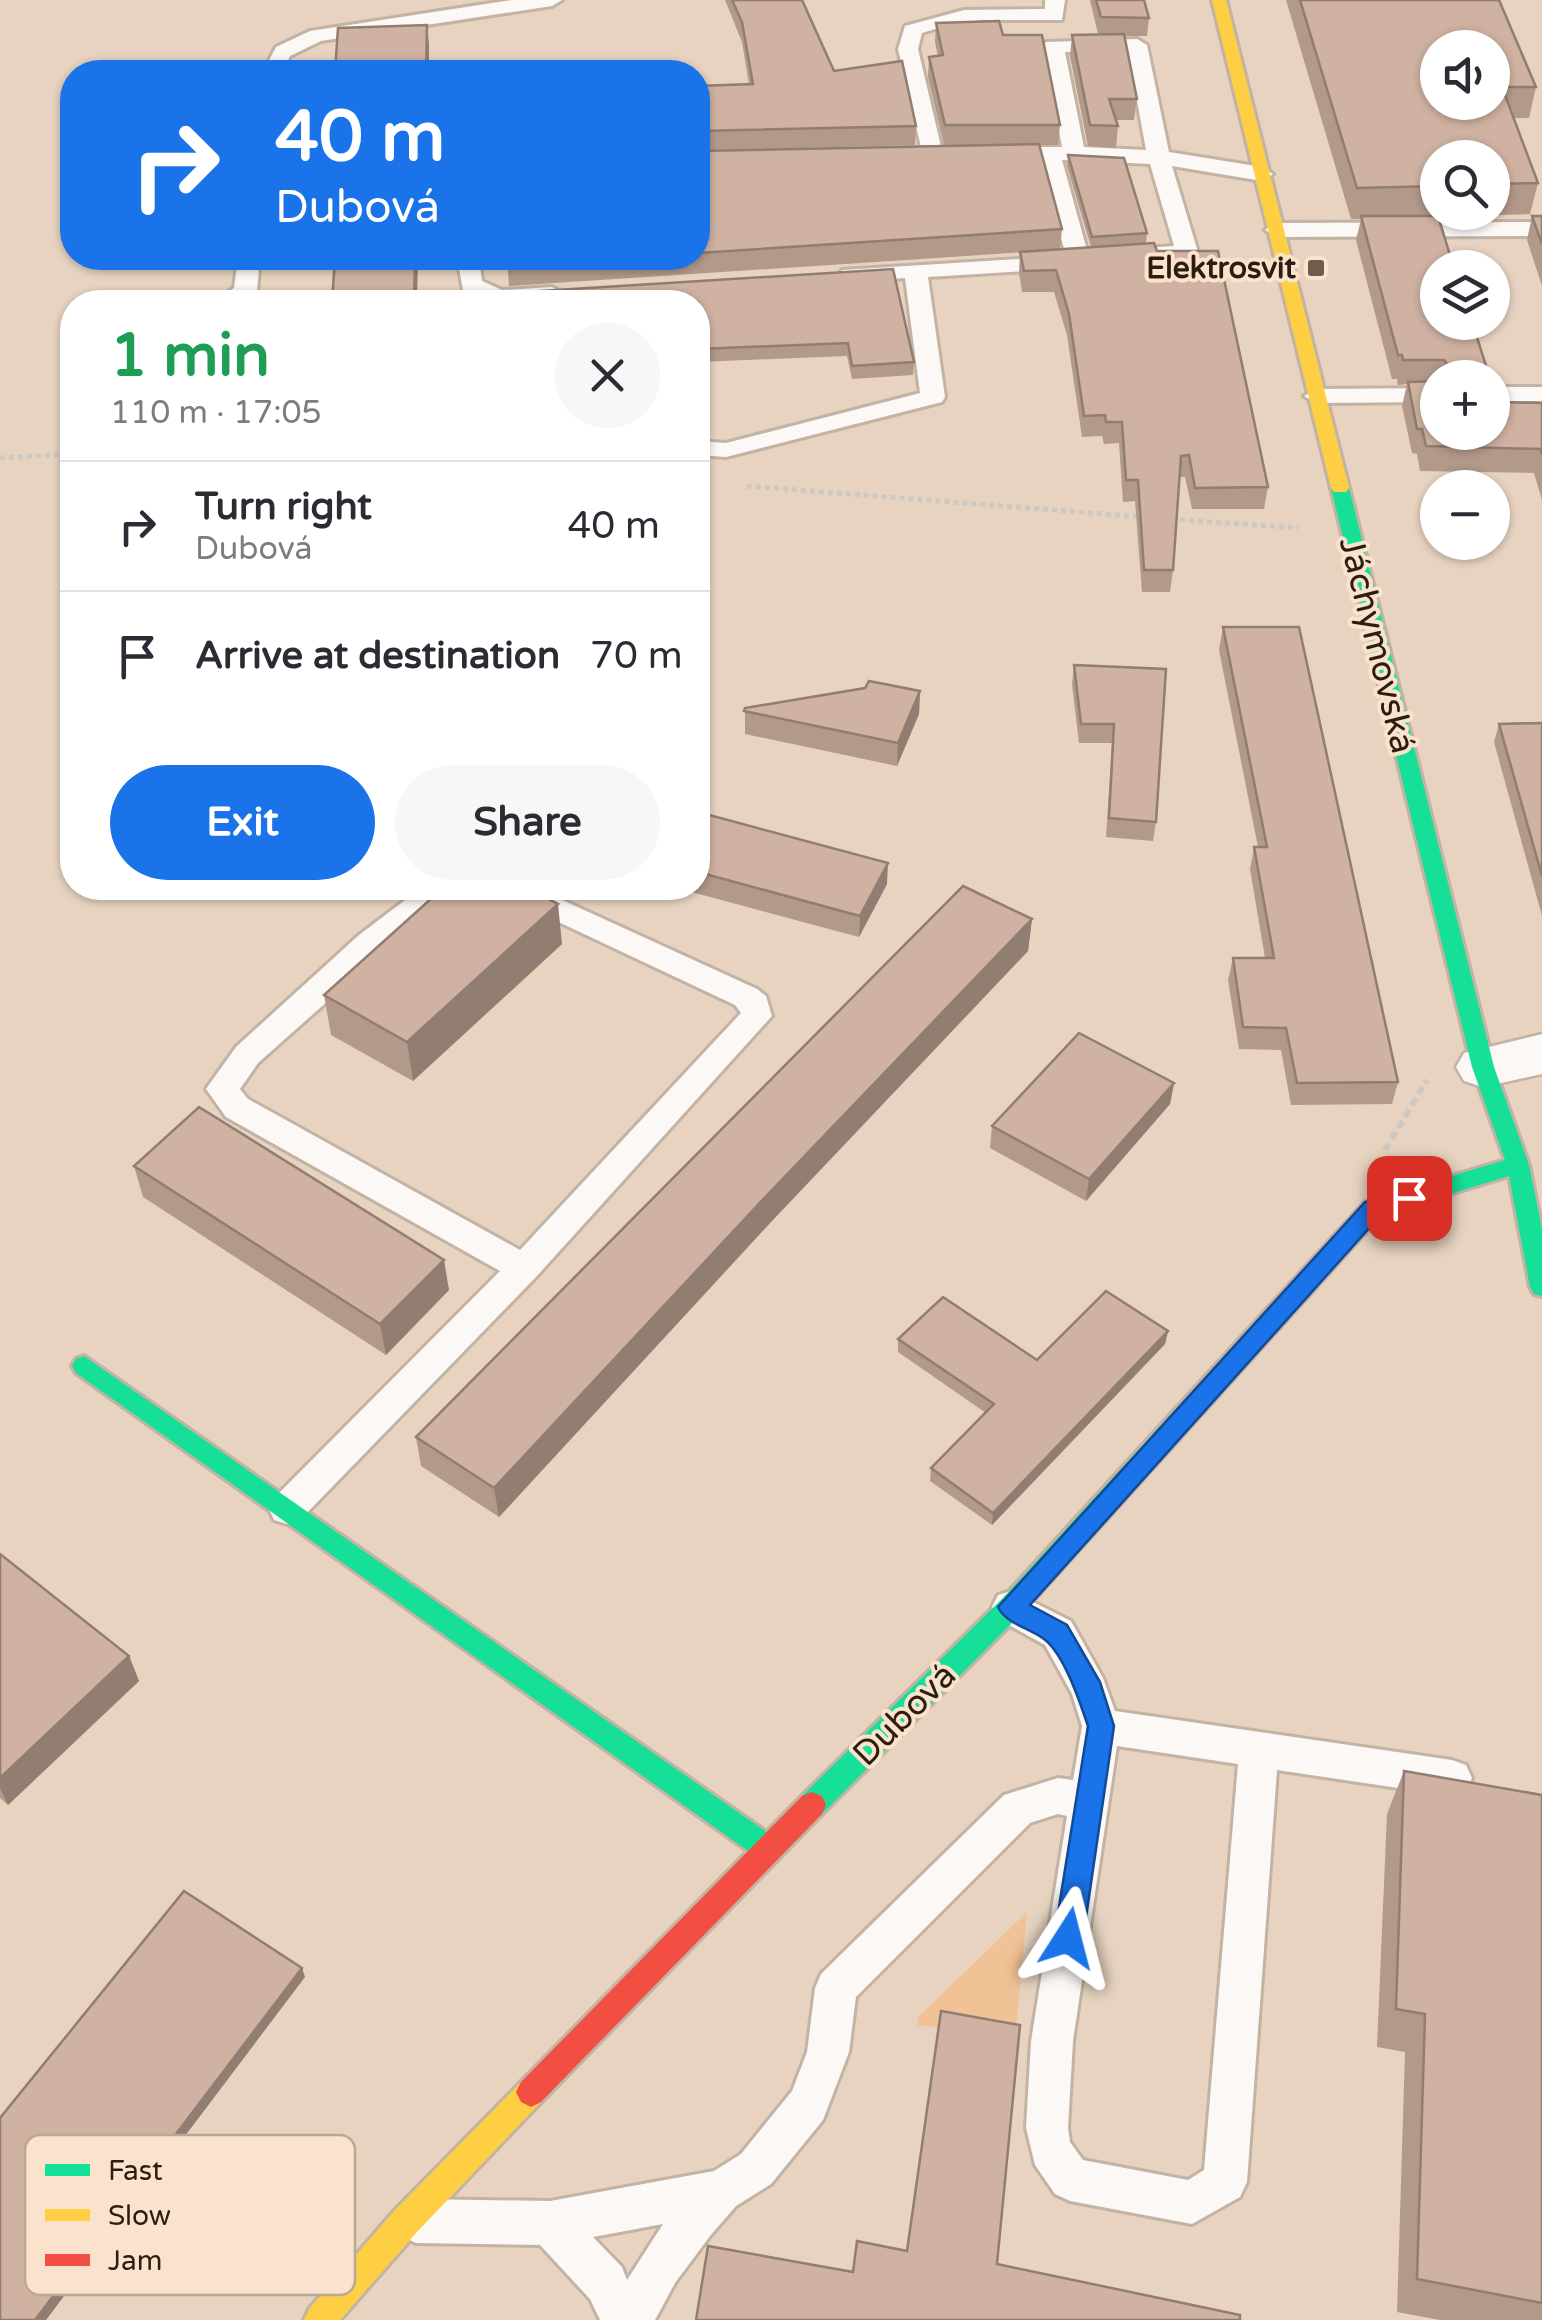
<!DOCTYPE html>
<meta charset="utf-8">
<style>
:root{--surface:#fff;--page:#f7f7f7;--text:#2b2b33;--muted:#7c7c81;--line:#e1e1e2;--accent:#1a73e8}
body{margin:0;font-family:"Varela Round",sans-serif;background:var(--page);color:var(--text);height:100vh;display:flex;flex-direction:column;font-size:38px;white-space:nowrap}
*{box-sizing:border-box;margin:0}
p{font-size:32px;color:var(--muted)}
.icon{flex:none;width:55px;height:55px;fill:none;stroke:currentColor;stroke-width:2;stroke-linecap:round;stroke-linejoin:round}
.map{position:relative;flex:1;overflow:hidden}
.details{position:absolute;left:60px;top:290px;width:650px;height:610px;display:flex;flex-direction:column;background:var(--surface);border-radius:40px;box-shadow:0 2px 8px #0004}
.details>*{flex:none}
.banner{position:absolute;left:60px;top:60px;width:650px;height:210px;border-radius:40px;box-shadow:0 2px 8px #0004;background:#1a73e8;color:#fff;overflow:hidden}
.tools{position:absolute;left:1420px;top:30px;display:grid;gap:20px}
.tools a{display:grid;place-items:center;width:90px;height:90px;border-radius:50%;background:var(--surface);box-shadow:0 2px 8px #0004;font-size:50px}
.pin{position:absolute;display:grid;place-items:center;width:85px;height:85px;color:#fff;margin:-42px;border-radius:20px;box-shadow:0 5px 15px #0006}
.me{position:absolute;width:110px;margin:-55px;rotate:9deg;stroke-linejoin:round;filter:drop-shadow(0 0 8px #0008)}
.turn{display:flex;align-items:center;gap:35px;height:210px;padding:0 50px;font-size:45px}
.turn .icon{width:130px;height:130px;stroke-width:2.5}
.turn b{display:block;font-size:70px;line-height:85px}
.round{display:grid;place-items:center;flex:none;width:105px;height:105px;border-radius:52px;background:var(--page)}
.summary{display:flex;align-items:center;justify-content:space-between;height:170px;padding:0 50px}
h1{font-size:60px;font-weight:700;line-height:75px;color:#1e9e55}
.primary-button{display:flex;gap:20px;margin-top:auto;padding:20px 50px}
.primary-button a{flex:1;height:115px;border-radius:60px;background:var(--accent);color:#fff;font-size:40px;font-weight:700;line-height:115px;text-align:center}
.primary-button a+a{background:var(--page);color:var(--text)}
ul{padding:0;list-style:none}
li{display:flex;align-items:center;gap:30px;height:130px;padding:0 50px;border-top:2px solid var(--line)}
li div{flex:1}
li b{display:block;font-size:38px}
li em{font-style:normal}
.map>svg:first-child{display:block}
.green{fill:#f1c296}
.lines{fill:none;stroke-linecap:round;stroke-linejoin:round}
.lane-casing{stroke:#c3b3a4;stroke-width:6}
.street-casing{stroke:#c3b3a4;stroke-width:5}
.fast-casing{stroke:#c3b3a4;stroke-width:6}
.slow-casing{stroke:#c3b3a4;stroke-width:6}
.jam-casing{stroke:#c3b3a4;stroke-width:6}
.path-far1{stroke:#cec8c3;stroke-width:5;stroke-dasharray:5 4;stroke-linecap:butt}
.path{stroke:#cec8c3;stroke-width:6;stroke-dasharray:8 5;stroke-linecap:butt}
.lane{fill:#fbf8f6;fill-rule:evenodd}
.street{fill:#fbf8f6;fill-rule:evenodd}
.fast{fill:#16e098;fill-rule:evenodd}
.slow{fill:#ffcf43;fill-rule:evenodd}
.jam{fill:#f24e42;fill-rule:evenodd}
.wall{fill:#b2998a;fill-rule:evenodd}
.shaded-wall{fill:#917d71}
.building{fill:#cfb2a1;stroke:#917d71;stroke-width:2.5;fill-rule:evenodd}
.route{fill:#1a73e8;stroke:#114b97;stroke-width:2.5}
.poi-dot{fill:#6d5d4e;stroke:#fae2cd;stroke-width:4}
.labels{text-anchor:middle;stroke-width:8;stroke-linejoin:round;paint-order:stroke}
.far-poi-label{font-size:30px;font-weight:bold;fill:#2b1d10;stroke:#fae2cd;text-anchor:end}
.street-label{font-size:35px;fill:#2b1d10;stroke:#fae2cd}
.key{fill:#fae2cd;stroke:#bca794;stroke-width:2.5}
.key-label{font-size:28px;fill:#2b1d10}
</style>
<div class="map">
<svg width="1542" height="2320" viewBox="0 0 1542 2320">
<rect width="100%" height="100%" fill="#e7d3c0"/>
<polygon class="green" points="1027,1912 1015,2039 917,2025 919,2016"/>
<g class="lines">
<g class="lane-casing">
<g id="lane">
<polygon points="511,0 562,0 552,6 321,41 290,56 283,72 263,72 276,47 310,31"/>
<polygon points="1045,0 1065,0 1062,20 982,20 948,25 922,33 918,49 943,155 932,162 924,160 898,49 905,26 964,10 1045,9"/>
<path d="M1137 39 1147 45 1169 152 1262 167 1273 174 1262 181 1172 166 1198 252 1195 257 1144 262 1133 255 1144 248 1174 246 1150 164 1062 160 1090 261 1079 268 1070 265 1061 269 928 277 945 397 942 402 726 457 698 455V441L726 443 920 393 905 278 850 282 838 275 842 270 1066 256 1040 160 998 161 987 154 998 147H1062L1043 46 1046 42ZM1128 51 1146 150 1084 147 1065 52Z"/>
<polygon points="1542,222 1542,236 1276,237 1265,230 1276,223"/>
<polygon points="238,258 260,258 257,291 241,302 214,302 234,288"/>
<path d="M457 258H479L482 281 502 290 552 287 564 294C543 314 486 300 463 290Z"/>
<rect x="1492" y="387" width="50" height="14"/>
<polygon points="1438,388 1438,402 1316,403 1304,396 1316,389"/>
<polygon points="421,888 455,888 258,1063 240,1089 248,1099 520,1250 741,1013 735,1005 501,895 496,888 536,888 757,989 766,996 772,1016 536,1277 300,1520 287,1524 274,1520 269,1509 274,1498 500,1271 226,1117 206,1089 236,1047 359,935"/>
<path d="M1011 1591 1071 1621 1103 1678 1115 1711 1452 1760 1466 1765 1472 1778 1466 1791 1452 1796 1277 1770 1247 2182 1240 2197 1192 2224 1070 2201 1055 2194 1035 2165 1026 2128 1031 2041 1067 1816 1058 1814 1030 1823 856 1997 849 2052 823 2120 771 2184 736 2206 710 2236 675 2283 655 2320H600L590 2299 540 2245 416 2243 401 2236 394 2221 401 2206 416 2199 550 2201 714 2171 741 2154 792 2091 807 2052 815 1988 821 1974 1004 1795 1058 1778 1073 1780 1082 1726 1072 1694 1045 1645 998 1619 992 1607 998 1595ZM1117 1746 1238 1764 1204 2170 1188 2180 1083 2160 1070 2142 1068 2128 1073 2041ZM663 2224 627 2280 622 2267 593 2237Z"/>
</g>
</g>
<g class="street-casing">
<polygon id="street" points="1542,1034 1542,1074 1483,1087 1464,1081 1456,1067 1464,1053"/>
</g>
<g class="fast-casing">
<g id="fast">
<polygon points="1340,483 1349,488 1494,1067 1529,1165 1542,1229 1542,1296 1534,1294 1530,1287 1509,1176 1381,1215 1020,1615 822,1814 812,1818 802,1814 798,1805 802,1796 1002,1599 1365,1202 1505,1160 1472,1067 1331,488"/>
<polygon points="84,1356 778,1840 782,1849 778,1858 768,1862 758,1858 76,1373 72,1366 76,1359"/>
</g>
</g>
<g class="slow-casing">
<g id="slow">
<polygon points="1212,0 1226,0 1349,488 1346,492 1334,492 1331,488"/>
<polygon points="531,2077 541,2082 546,2092 541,2102 417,2232 340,2320 304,2320 309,2309 395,2210 521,2082"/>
</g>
</g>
<g class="jam-casing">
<polygon id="jam" points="812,1792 822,1796 826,1805 822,1814 541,2102 531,2107 521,2102 516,2092 521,2082 802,1796"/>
</g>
<g class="path-far1">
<polyline points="0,458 72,454"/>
<polyline points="747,486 1143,517"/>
<polyline points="1171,519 1298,528"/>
</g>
<polyline class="path" points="1385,1150 1427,1080"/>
<use href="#lane" class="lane"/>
<use href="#street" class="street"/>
<use href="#fast" class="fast"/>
<use href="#slow" class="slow"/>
<use href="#jam" class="jam"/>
</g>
<g class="wall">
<polygon points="725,0 802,0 834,71 916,126 915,145 768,149 944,145 928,77 929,57 938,56 935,42 936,23 1003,35 1060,125 1058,145 1039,145 1062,229 1060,249 1091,247 1067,166 1068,155 1147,233 1146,243 1157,251 1268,487 1264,509 1192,509 1185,477 1179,477 1173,570 1170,592 1142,592 1135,501 1123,502 1119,443 1104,444 1102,436 1082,437 1067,335 1054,292 1022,292 1019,273 1020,252 1027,252 509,286 507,258 698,258 698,86 749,84 742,42"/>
<polygon points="1090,0 1144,0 1149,18 1147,36 1124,36 1137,99 1134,120 1116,120 1118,126 1116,148 1088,146 1070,56 1072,35 1098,34"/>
<path d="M1286 0H1499L1536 87 1529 118H1514L1538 183 1530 214 1438 217 1490 378H1438V432L1498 402 1542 403V500L1534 473 1420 471 1417 454 1412 453 1402 406 1407 384 1398 385 1397 379H1392L1356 240 1361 219H1351ZM1438 158H1492V212H1438Z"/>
<polygon points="1532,216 1542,216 1542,286 1527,240"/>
<polygon points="893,269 914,362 913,375 852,379 847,356 698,362 698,302"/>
<polygon points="1223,627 1398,1082 1392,1104 1291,1105 1281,1050 1239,1049 1228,980 1233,958 1265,958 1250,869 1254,847 1258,847 1219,650"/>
<polygon points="1074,665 1166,669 1156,822 1153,841 1106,837 1112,743 1079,743 1072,684"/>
<polygon points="920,691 919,714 897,766 745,734 745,708"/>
<polygon points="1542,723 1542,916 1494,742 1499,724"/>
<polygon points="698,812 887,884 859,937 677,888 698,888"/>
<polygon points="1032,919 1028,951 770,1223 499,1517 421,1466 416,1437"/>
<polygon points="562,944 413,1081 331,1035 324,995"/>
<polygon points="1174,1083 1170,1104 1086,1201 990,1148 992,1126"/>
<polygon points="134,1166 449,1290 386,1355 143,1197"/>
<polygon points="1168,1331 1165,1344 992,1525 930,1481 931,1468 986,1413 898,1352 898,1339 1037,1360"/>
<polygon points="0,1554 129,1656 139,1681 8,1805 0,1798"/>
<polygon points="1404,1771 1542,1795 1542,2320 1440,2320 1397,2312 1405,2052 1377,2047 1387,1814"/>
</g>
<g class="shaded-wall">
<polygon points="427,25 429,44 429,72 426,72"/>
<polygon points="415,258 418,258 417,302 414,302"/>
<polygon points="920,691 919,714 897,766 898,743"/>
<polygon points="888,863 887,884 859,937 860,916"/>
<polygon points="558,904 562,944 413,1081 407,1042"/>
<polygon points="1032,919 1028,951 770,1223 499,1517 494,1488 770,1192"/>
<polygon points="1174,1083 1170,1104 1086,1201 1089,1179"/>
<polygon points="444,1260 449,1290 386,1355 380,1324"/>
<polygon points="1168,1331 1165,1344 992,1525 993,1513"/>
<polygon points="129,1656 139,1681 8,1805 0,1788 0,1778"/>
<polygon points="302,1968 305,1977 46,2320 35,2320"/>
</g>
<g class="building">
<polygon points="732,0 802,0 834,71 902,61 916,126 698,131 698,86 753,84 742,22"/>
<polygon points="1096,0 1144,0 1149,18 1101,17"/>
<path d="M1300 0H1499L1536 87H1502L1538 183 1492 184V158H1438V186L1357 188ZM1438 48H1492V102H1438Z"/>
<polygon points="999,21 1003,35 1042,35 1060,125 945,125 929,57 943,55 936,23"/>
<polygon points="427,25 426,72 335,72 338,28"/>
<polygon points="1124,34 1137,99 1109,99 1118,126 1090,125 1072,35"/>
<polygon points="1039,144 1062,229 698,253 698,151"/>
<polygon points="1068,155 1124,158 1147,233 1092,237"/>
<polygon points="1361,216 1438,216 1454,268 1438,268 1438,322 1472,322 1490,378 1446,378 1447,364 1444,360 1403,360 1402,355 1398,355"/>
<polygon points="1532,216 1542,216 1542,244"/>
<polygon points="1154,243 1157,251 1218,251 1268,487 1195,488 1189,455 1181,456 1173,570 1144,570 1138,480 1126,480 1122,422 1106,422 1105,415 1084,416 1069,314 1056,270 1024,271 1020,252"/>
<polygon points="335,258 415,258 414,302 332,302"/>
<polygon points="507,258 631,258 507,266"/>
<polygon points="893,269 914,362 852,366 848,343 698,349 698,302 507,302 507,293"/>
<polygon points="1438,381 1438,432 1492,432 1492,386 1498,402 1542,403 1542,454 1540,449 1426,446 1422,429 1417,429 1408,382"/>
<polygon points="1223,627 1299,627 1398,1082 1297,1083 1286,1028 1243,1027 1233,958 1274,958 1254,847 1267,847"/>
<polygon points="1074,665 1166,669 1156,822 1109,818 1114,724 1081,724"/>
<polygon points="869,681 920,691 898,743 744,711 745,708 865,688"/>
<polygon points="1542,723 1542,876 1499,724"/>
<polygon points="698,812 888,863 860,916 698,872"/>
<polygon points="963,886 1032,919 770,1192 494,1488 416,1437"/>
<polygon points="443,888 527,888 558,904 407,1042 324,995"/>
<polygon points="1079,1033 1174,1083 1089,1179 992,1126"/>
<polygon points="199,1107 444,1260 380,1324 134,1166"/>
<polygon points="1106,1291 1168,1331 993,1513 931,1468 994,1404 898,1339 943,1297 1037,1360"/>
<polygon points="0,1554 129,1656 0,1778"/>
<polygon points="1404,1771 1542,1795 1542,2303 1417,2279 1425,2014 1396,2009"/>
<polygon points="184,1891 302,1968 35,2320 0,2320 0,2118"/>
<polygon points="941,2011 1020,2025 997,2264 1240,2315 1240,2320 696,2320 708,2246 853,2272 857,2241 907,2251"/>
</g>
<path class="route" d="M1409 1189 1417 1191 1421 1198 1417 1204 1381 1215 1030 1605 1067 1625 1100 1682 1114 1726 1083 1938 1079 1948 1068 1952 1058 1948 1054 1938 1088 1726C1080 1702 1064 1654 1044 1639 1030 1628 1006 1624 998 1607L1365 1202Z"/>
<rect class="poi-dot" x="1306" y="258" width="20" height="20" rx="5"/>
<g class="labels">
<g class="far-poi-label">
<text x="1296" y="278">Elektrosvit</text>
</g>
<g class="street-label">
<text transform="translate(1378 645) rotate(76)" y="12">Jáchymovská</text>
<text transform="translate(904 1714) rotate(-45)" y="12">Dubová</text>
</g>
</g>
<rect x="25" y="2135" width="330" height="160" rx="15" class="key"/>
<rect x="45" y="2164" width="45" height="12" fill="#16e098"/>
<rect x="45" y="2209" width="45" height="12" fill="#ffcf43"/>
<rect x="45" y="2254" width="45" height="12" fill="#f24e42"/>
<g class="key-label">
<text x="108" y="2180">Fast</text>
<text x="108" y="2225">Slow</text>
<text x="108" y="2270">Jam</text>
</g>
</svg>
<div class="tools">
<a><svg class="icon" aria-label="sound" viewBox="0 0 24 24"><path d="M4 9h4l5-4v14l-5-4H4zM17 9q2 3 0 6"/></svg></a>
<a><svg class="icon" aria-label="search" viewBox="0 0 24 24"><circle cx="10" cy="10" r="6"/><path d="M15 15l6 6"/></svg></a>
<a><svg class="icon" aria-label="layers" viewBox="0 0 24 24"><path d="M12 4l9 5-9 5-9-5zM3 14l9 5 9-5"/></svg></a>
<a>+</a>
<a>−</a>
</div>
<div class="pin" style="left:1409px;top:1198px;background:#d93025"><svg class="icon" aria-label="arrive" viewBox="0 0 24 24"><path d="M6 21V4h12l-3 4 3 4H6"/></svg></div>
<svg class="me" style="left:1068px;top:1938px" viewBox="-20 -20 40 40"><path d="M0-17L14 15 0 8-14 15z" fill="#1a73e8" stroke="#fff" stroke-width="4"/></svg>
<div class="banner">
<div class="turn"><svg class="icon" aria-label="right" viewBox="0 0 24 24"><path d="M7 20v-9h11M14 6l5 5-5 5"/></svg><div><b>40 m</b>Dubová</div></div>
</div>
<section class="details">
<div class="summary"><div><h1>1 min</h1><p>110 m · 17:05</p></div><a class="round"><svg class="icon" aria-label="close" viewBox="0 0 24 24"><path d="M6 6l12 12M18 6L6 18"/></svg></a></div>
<ul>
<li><svg class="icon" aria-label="right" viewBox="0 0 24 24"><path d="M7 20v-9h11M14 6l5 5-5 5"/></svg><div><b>Turn right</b><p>Dubová</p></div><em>40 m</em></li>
<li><svg class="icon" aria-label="arrive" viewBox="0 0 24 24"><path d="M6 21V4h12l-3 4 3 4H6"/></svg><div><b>Arrive at destination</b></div><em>70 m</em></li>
</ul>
<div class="primary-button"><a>Exit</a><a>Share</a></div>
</section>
</div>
